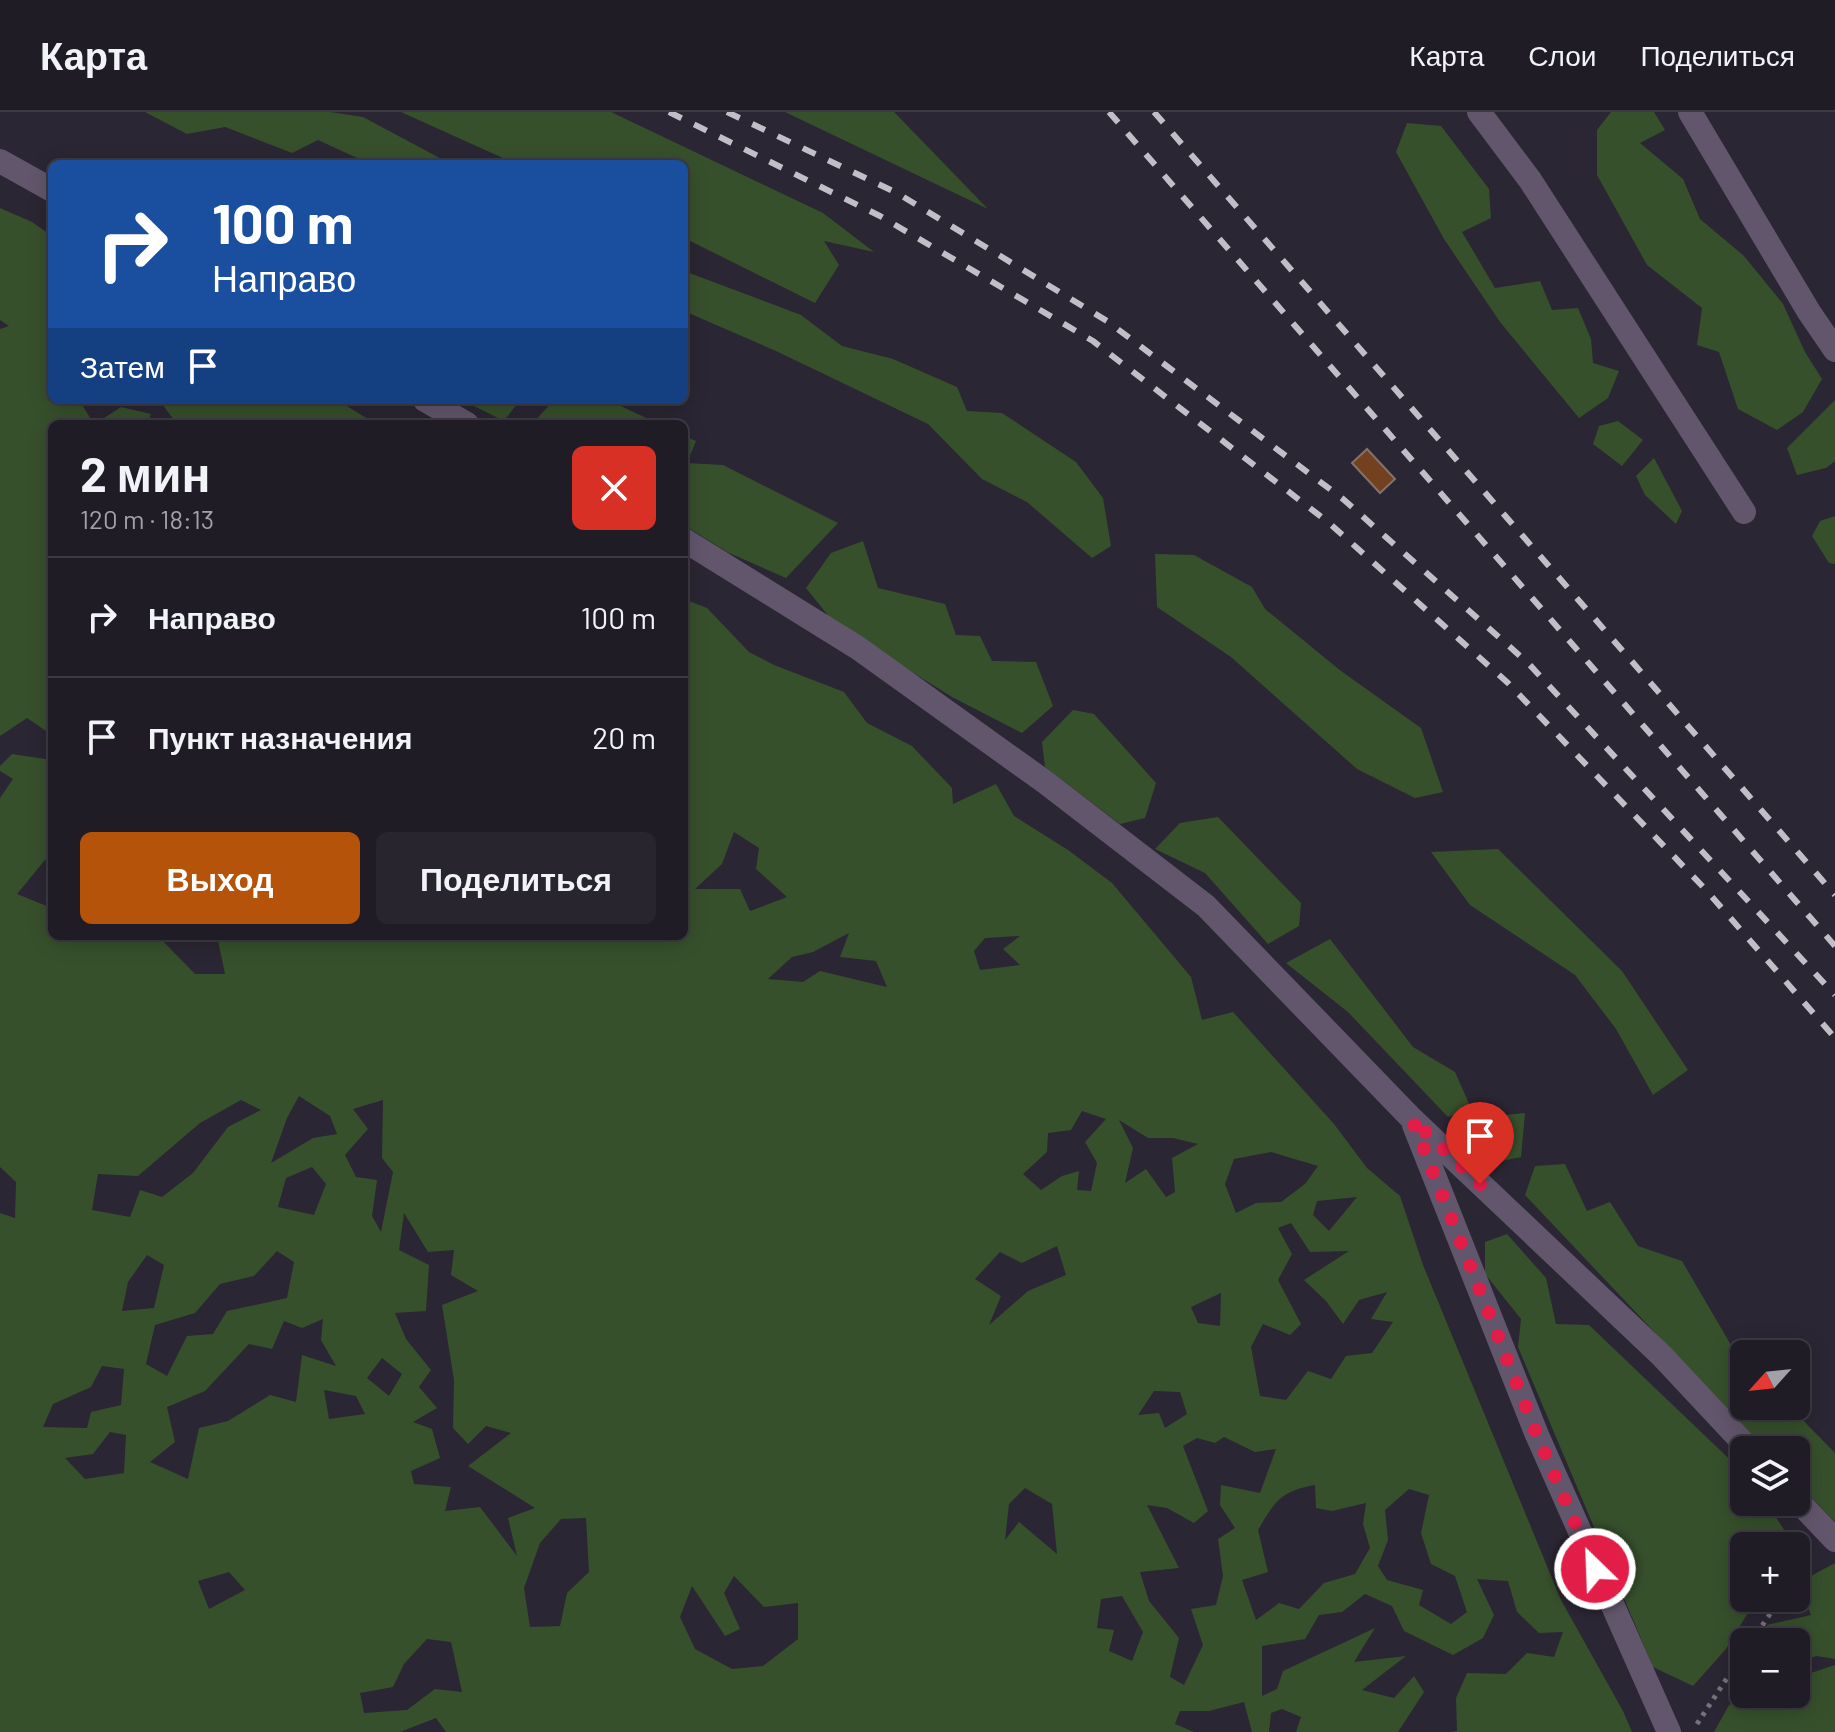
<!DOCTYPE html>
<html lang="ru">
<meta charset="utf-8">
<style>
:root{--surface:#201c26;--page:#28252e;--text:#f1f3f6;--muted:#a2a1a7;--line:#3d3a43;--accent:#b45309}
body{margin:0;font-family:Barlow,sans-serif;background:var(--page);color:var(--text);height:100vh;display:flex;flex-direction:column;font-size:30px;white-space:nowrap}
*{box-sizing:border-box;margin:0}
p{font-size:26px;color:var(--muted)}
.icon{flex:none;width:44px;height:44px;fill:none;stroke:currentColor;stroke-width:2;stroke-linecap:round;stroke-linejoin:round}
.map{position:relative;flex:1;overflow:hidden}
.sheet{position:absolute;left:48px;top:308px;width:640px;height:520px;display:flex;flex-direction:column;background:var(--surface);border-radius:12px;box-shadow:0 4px 20px #0003,0 0 0 2px var(--line)}
.sheet>*{flex:none}
.guide{position:absolute;left:48px;top:48px;width:640px;height:244px;border-radius:12px;box-shadow:0 4px 20px #0003,0 0 0 2px var(--line);background:#1a4fa0;color:#fff;overflow:hidden}
.needle{width:52px;rotate:243deg}
.buttons{position:absolute;left:1730px;top:1228px;display:grid;gap:16px}
.buttons a{display:grid;place-items:center;width:80px;height:80px;border-radius:12px;background:var(--surface);box-shadow:0 4px 20px #0003,0 0 0 2px var(--line);font-size:40px}
.pin{position:absolute;display:grid;place-items:center;width:68px;height:68px;color:#fff;margin:-82px -34px;border-radius:50% 50% 50% 0;rotate:-45deg;box-shadow:0 0 8px #0007}
.pin .icon{rotate:45deg}
.me{position:absolute;width:88px;margin:-44px;rotate:336deg;stroke-linejoin:round;filter:drop-shadow(0 0 6px #0008)}
.turn{display:flex;align-items:center;gap:28px;height:168px;padding:0 32px;font-size:36px}
.turn .icon{width:104px;height:104px;stroke-width:2.5}
.turn b{display:block;font-size:56px;line-height:68px}
.then{display:flex;align-items:center;height:76px;padding:0 32px;background:#0003;gap:16px;font-size:30px}
.round{display:grid;place-items:center;flex:none;width:84px;height:84px;border-radius:12px;background:var(--page)}
.headline{display:flex;align-items:center;justify-content:space-between;height:136px;padding:0 32px}
h1{font-size:48px;font-weight:700;line-height:60px}
.primary-button{display:flex;gap:16px;margin-top:auto;padding:16px 32px}
.primary-button a{flex:1;height:92px;border-radius:12px;background:var(--accent);color:#fff;font-size:32px;font-weight:700;line-height:92px;text-align:center}
.primary-button a+a{background:var(--page);color:var(--text)}
ul{padding:0;list-style:none}
li{display:flex;align-items:center;gap:24px;height:120px;padding:0 32px;border-top:2px solid var(--line)}
li div{flex:1}
li b{display:block;font-size:30px}
li em{font-style:normal}
header{display:flex;align-items:center;gap:48px;box-sizing:border-box;height:112px;padding:0 40px;background:var(--surface);border-bottom:2px solid var(--line)}
header strong{font-size:38px}
nav{display:flex;gap:44px;margin-inline-start:auto;font-size:28px}
.map>svg:first-child{display:block}
.green{fill:#37502c;fill-rule:evenodd}
.building{fill:#73411f;stroke:#82736a;stroke-width:2}
.lines{fill:none;stroke-linecap:round;stroke-linejoin:round}
.path{stroke:#76737e;stroke-width:5;stroke-dasharray:4 6;stroke-linecap:butt}
.minor{stroke:#62566c;stroke-width:24}
.rail{stroke:#c1bec8;stroke-width:6;stroke-dasharray:14 14;stroke-linecap:butt}
.route{stroke:#e11d48;stroke-width:14;stroke-dasharray:0 25.2}
</style>
<header>
<strong>Карта</strong>
<nav><a>Карта</a><a>Слои</a><a>Поделиться</a></nav>
</header>
<div class="map">
<svg width="1835" height="1620" viewBox="0 0 1835 1620">
<rect width="100%" height="100%" fill="#2a2633"/>
<g class="green">
<polygon points="145,0 330,0 363,5 451,52 370,52 318,28 292,41 225,15 187,22"/>
<polygon points="401,0 611,0 823,101 874,140 824,129 839,153 815,191 684,126 684,52 516,52"/>
<polygon points="785,0 894,0 988,97"/>
<polygon points="1611,0 1654,0 1665,18 1640,31 1683,67 1700,107 1744,144 1783,192 1805,240 1822,267 1803,300 1777,318 1738,297 1719,240 1697,233 1702,196 1647,153 1597,63 1597,18"/>
<polygon points="1407,11 1441,14 1489,77 1491,106 1462,120 1495,176 1540,169 1552,198 1578,196 1591,227 1593,251 1619,259 1608,286 1579,306 1500,210 1444,127 1396,40"/>
<polygon points="0,96 32,110 52,124 52,288 79,288 94,312 52,312 52,623 27,606 0,624 0,217 9,214 0,208"/>
<polygon points="684,159 801,203 842,234 893,247 957,275 967,299 1002,301 1076,350 1103,386 1111,434 1092,446 1027,390 982,367 928,312 776,239 684,199"/>
<polygon points="159,288 337,288 376,312 177,312"/>
<polygon points="462,288 520,288 504,309"/>
<polygon points="554,288 608,288 659,312 532,312"/>
<polygon points="1835,288 1835,349 1826,356 1797,363 1787,336"/>
<polygon points="121,295 151,302 147,312 95,312"/>
<polygon points="1618,309 1643,328 1622,354 1593,332 1599,314"/>
<polygon points="684,324 696,329 687,351 723,353 838,411 786,466 727,440 684,413"/>
<polygon points="1654,346 1682,399 1676,412 1645,383 1636,364"/>
<polygon points="1835,404 1835,452 1829,451 1812,424 1820,409"/>
<polygon points="863,429 878,476 945,492 956,523 980,524 992,549 1036,550 1053,594 1022,621 952,585 835,512 806,476 831,441"/>
<polygon points="1155,442 1194,443 1252,475 1265,497 1341,559 1421,616 1443,680 1415,686 1357,657 1231,545 1157,495"/>
<path d="M684 487 707 496 749 540 774 553 844 580 867 611 912 634 952 676 953 692 996 672 1014 704 1068 738 1112 771 1191 865 1202 908 1233 900 1334 1012 1367 1056 1400 1084 1423 1153 1561 1488 1623 1599 1632 1620H1448L1457 1619 1456 1586 1467 1561 1506 1562 1527 1541 1554 1545 1563 1520 1539 1521 1517 1500 1508 1469 1477 1467 1494 1503 1483 1526 1453 1543 1404 1519 1392 1494 1365 1482 1342 1500 1319 1503 1305 1527 1262 1534V1584L1277 1577 1283 1559 1375 1516 1354 1550 1406 1544 1362 1578 1394 1586 1414 1564 1424 1580 1398 1620H1296L1301 1605 1282 1597 1271 1601 1269 1620H1252L1244 1590 1209 1599H1180L1175 1612 1194 1620H446L436 1606 400 1620H0V1101L15 1106 16 1070 0 1055V686L13 667 0 659V654L12 642 52 648V747L45 748 17 782 49 795 52 793V824H158L195 862H225L217 824H657L670 826 684 824ZM734 720 759 736 756 757 787 785 750 799 740 777H695L722 752ZM849 821 840 845 876 849 887 875 820 859 803 870 768 867 792 845 813 840ZM1020 824 1003 837 1020 853 980 858 974 839 985 826ZM299 984 330 1004 337 1022 313 1026 271 1051 287 1006ZM241 988 261 998 228 1015 193 1061 162 1085 140 1078 130 1105 92 1098 98 1062 138 1064 200 1011ZM383 988 382 1046 393 1060 381 1120 372 1104 377 1068 356 1065 345 1043 368 1017 353 997ZM1082 999 1106 1007 1085 1030 1097 1051 1091 1079 1077 1078 1079 1059 1062 1064 1041 1078 1023 1062 1047 1040 1048 1021 1071 1018ZM1119 1008 1148 1026H1173L1198 1032 1172 1046 1175 1080 1166 1085 1146 1057 1125 1071 1133 1036ZM1271 1040 1318 1054 1305 1072 1281 1090 1256 1091 1236 1101 1225 1072 1234 1047ZM312 1055 326 1072 314 1103 278 1095 286 1066ZM1357 1085 1329 1119 1313 1103 1317 1089ZM404 1101 428 1140 454 1138 451 1163 478 1179 442 1193 454 1268 453 1316 468 1332 486 1314 511 1321 468 1354 535 1396 508 1406 517 1444 480 1395 445 1399 451 1375 414 1372 411 1359 440 1346 432 1317 413 1310 437 1296 419 1275 431 1258 406 1227 395 1201 426 1199 429 1153 399 1138ZM1291 1111 1310 1140 1349 1139 1304 1168 1326 1189 1343 1212 1359 1188 1387 1180 1371 1207 1393 1210 1372 1241 1346 1244 1331 1267 1308 1259 1286 1288 1260 1284 1251 1235 1263 1212 1290 1223 1301 1212 1278 1168 1292 1142 1278 1116ZM1057 1134 1066 1163 1028 1179 989 1213 1001 1184 975 1167 1000 1140 1022 1151ZM277 1139 294 1150 287 1186 227 1199 213 1222 187 1224 167 1264 146 1252 155 1213 195 1201 220 1172 254 1164ZM147 1143 164 1153 154 1196 122 1199 128 1170ZM1221 1181 1220 1214 1198 1211 1191 1195ZM323 1207 321 1228 336 1254 302 1243 296 1290 270 1283 228 1309 199 1316 188 1367 150 1350 175 1330 167 1295 205 1279 249 1232 272 1237 284 1209 302 1216ZM382 1246 402 1262 389 1284 367 1266ZM102 1254 124 1257 121 1293 91 1300 87 1316 43 1315 53 1292 91 1275ZM324 1278 356 1284 365 1302 329 1307ZM1154 1279 1180 1280 1187 1302 1165 1316 1159 1301 1138 1303ZM110 1320 126 1323 124 1361 85 1367 65 1346 93 1342ZM1224 1325 1255 1340 1276 1337 1260 1381 1221 1373 1220 1393 1235 1416 1218 1427 1223 1464 1216 1493 1191 1497 1203 1533 1184 1573 1170 1565 1179 1526 1149 1489 1140 1460 1179 1456 1147 1393 1167 1396 1194 1411 1208 1399 1183 1334 1197 1326 1215 1331ZM1315 1373 1316 1396 1332 1399 1366 1391 1363 1412 1370 1436 1355 1462 1324 1471 1299 1497 1279 1491 1256 1508 1242 1468 1268 1460 1258 1418C1275 1389 1281 1379 1315 1373ZM1025 1376 1052 1392 1057 1442 1019 1410 1005 1428 1009 1392ZM1409 1377 1429 1383 1421 1421 1431 1452 1455 1464 1467 1500 1451 1512 1419 1493 1423 1478 1387 1468 1378 1454 1388 1428 1385 1398ZM586 1406 589 1460 567 1481 560 1514 530 1515 524 1476 540 1431 561 1407ZM229 1460 245 1478 209 1497 198 1469ZM734 1464 764 1495 798 1491V1527L763 1554 732 1557 695 1537 680 1505 692 1474 725 1524 740 1517 724 1481ZM1122 1484 1143 1520 1132 1549 1109 1539 1114 1518 1097 1516 1101 1487ZM427 1527 451 1530 462 1580 435 1577 407 1598 364 1601 360 1581 393 1575 404 1552Z"/>
<polygon points="1073,598 1094,602 1156,671 1145,706 1120,712 1045,655 1042,630"/>
<polygon points="1218,705 1301,791 1299,814 1268,832 1205,761 1155,737 1180,711"/>
<polygon points="1498,737 1622,859 1688,958 1653,983 1616,917 1575,863 1470,793 1431,740"/>
<polygon points="1330,827 1413,935 1455,960 1471,996 1448,1005 1348,900 1286,851"/>
<polygon points="1525,1001 1521,1045 1497,1050 1477,1031 1494,1004"/>
<polygon points="1565,1052 1587,1099 1610,1090 1638,1134 1682,1149 1731,1233 1744,1247 1744,1294 1789,1294 1835,1341 1835,1410 1796,1369 1796,1338 1766,1338 1525,1083 1535,1054"/>
<polygon points="1507,1122 1546,1166 1556,1212 1589,1213 1744,1361 1744,1390 1766,1390 1792,1430 1789,1434 1744,1434 1744,1486 1757,1486 1726,1537 1693,1574 1653,1555 1518,1235 1521,1207 1485,1162 1485,1130"/>
<polygon points="1835,1451 1835,1547 1817,1544 1796,1550 1796,1530 1762,1530 1767,1513 1811,1503 1798,1471"/>
<polygon points="1835,1553 1835,1620 1714,1620 1729,1593 1756,1582 1796,1582 1796,1566"/>
</g>
<polygon class="building" points="1367,337 1395,367 1380,381 1352,351"/>
<g class="lines">
<g class="path">
<polyline points="1796,1460 1808,1440"/>
<polyline points="1751,1530 1781,1486"/>
<polyline points="1697,1612 1744,1540"/>
</g>
<g class="minor">
<polyline points="1479,0 1530,68 1744,400"/>
<polyline points="1690,0 1809,200 1835,238"/>
<polyline points="0,49 52,78"/>
<polyline points="425,288 467,312"/>
<polyline points="684,428 858,536 1045,670 1206,794 1412,1007 1661,1243 1750,1338"/>
<polyline points="1414,1013 1537,1323 1669,1620"/>
<polyline points="1796,1387 1835,1428"/>
</g>
<g class="rail">
<polyline points="669,0 880,104 1093,229 1328,410 1508,571 1706,778 1835,926"/>
<polyline points="727,0 897,81 1107,209 1343,387 1528,551 1835,883"/>
<polyline points="1109,0 1835,834"/>
<polyline points="1154,0 1835,783"/>
</g>
</g>
<g class="lines">
<polyline class="route" points="1480,1072 1412,1007 1537,1323 1595,1457"/>
</g>
</svg>
<div class="buttons">
<a><svg class="needle" viewBox="-14 -14 28 28"><path d="M0-13l5 13h-10z" fill="#e53935"/><path d="M0 13l5-13h-10z" fill="#a2a1a7"/></svg></a>
<a><svg class="icon" aria-label="layers" viewBox="0 0 24 24"><path d="M12 4l9 5-9 5-9-5zM3 14l9 5 9-5"/></svg></a>
<a>+</a>
<a>−</a>
</div>
<div class="pin" style="left:1480px;top:1072px;background:#d93025"><svg class="icon" aria-label="arrive" viewBox="0 0 24 24"><path d="M6 21V4h12l-3 4 3 4H6"/></svg></div>
<svg class="me" style="left:1595px;top:1457px" viewBox="-20 -20 40 40"><circle r="17" fill="#e11d48" stroke="#fff" stroke-width="3"/><path d="M0-11L8 9 0 5-8 9z" fill="#fff"/></svg>
<div class="guide">
<div class="turn"><svg class="icon" aria-label="right" viewBox="0 0 24 24"><path d="M7 20v-9h11M14 6l5 5-5 5"/></svg><div><b>100 m</b>Направо</div></div>
<div class="then">Затем<svg class="icon" aria-label="arrive" viewBox="0 0 24 24"><path d="M6 21V4h12l-3 4 3 4H6"/></svg></div>
</div>
<section class="sheet">
<div class="headline"><div><h1>2 мин</h1><p>120 m · 18:13</p></div><a class="round" style="background:#d93025;color:#fff"><svg class="icon" aria-label="close" viewBox="0 0 24 24"><path d="M6 6l12 12M18 6L6 18"/></svg></a></div>
<ul>
<li><svg class="icon" aria-label="right" viewBox="0 0 24 24"><path d="M7 20v-9h11M14 6l5 5-5 5"/></svg><div><b>Направо</b></div><em>100 m</em></li>
<li><svg class="icon" aria-label="arrive" viewBox="0 0 24 24"><path d="M6 21V4h12l-3 4 3 4H6"/></svg><div><b>Пункт назначения</b></div><em>20 m</em></li>
</ul>
<div class="primary-button"><a>Выход</a><a>Поделиться</a></div>
</section>
</div>
